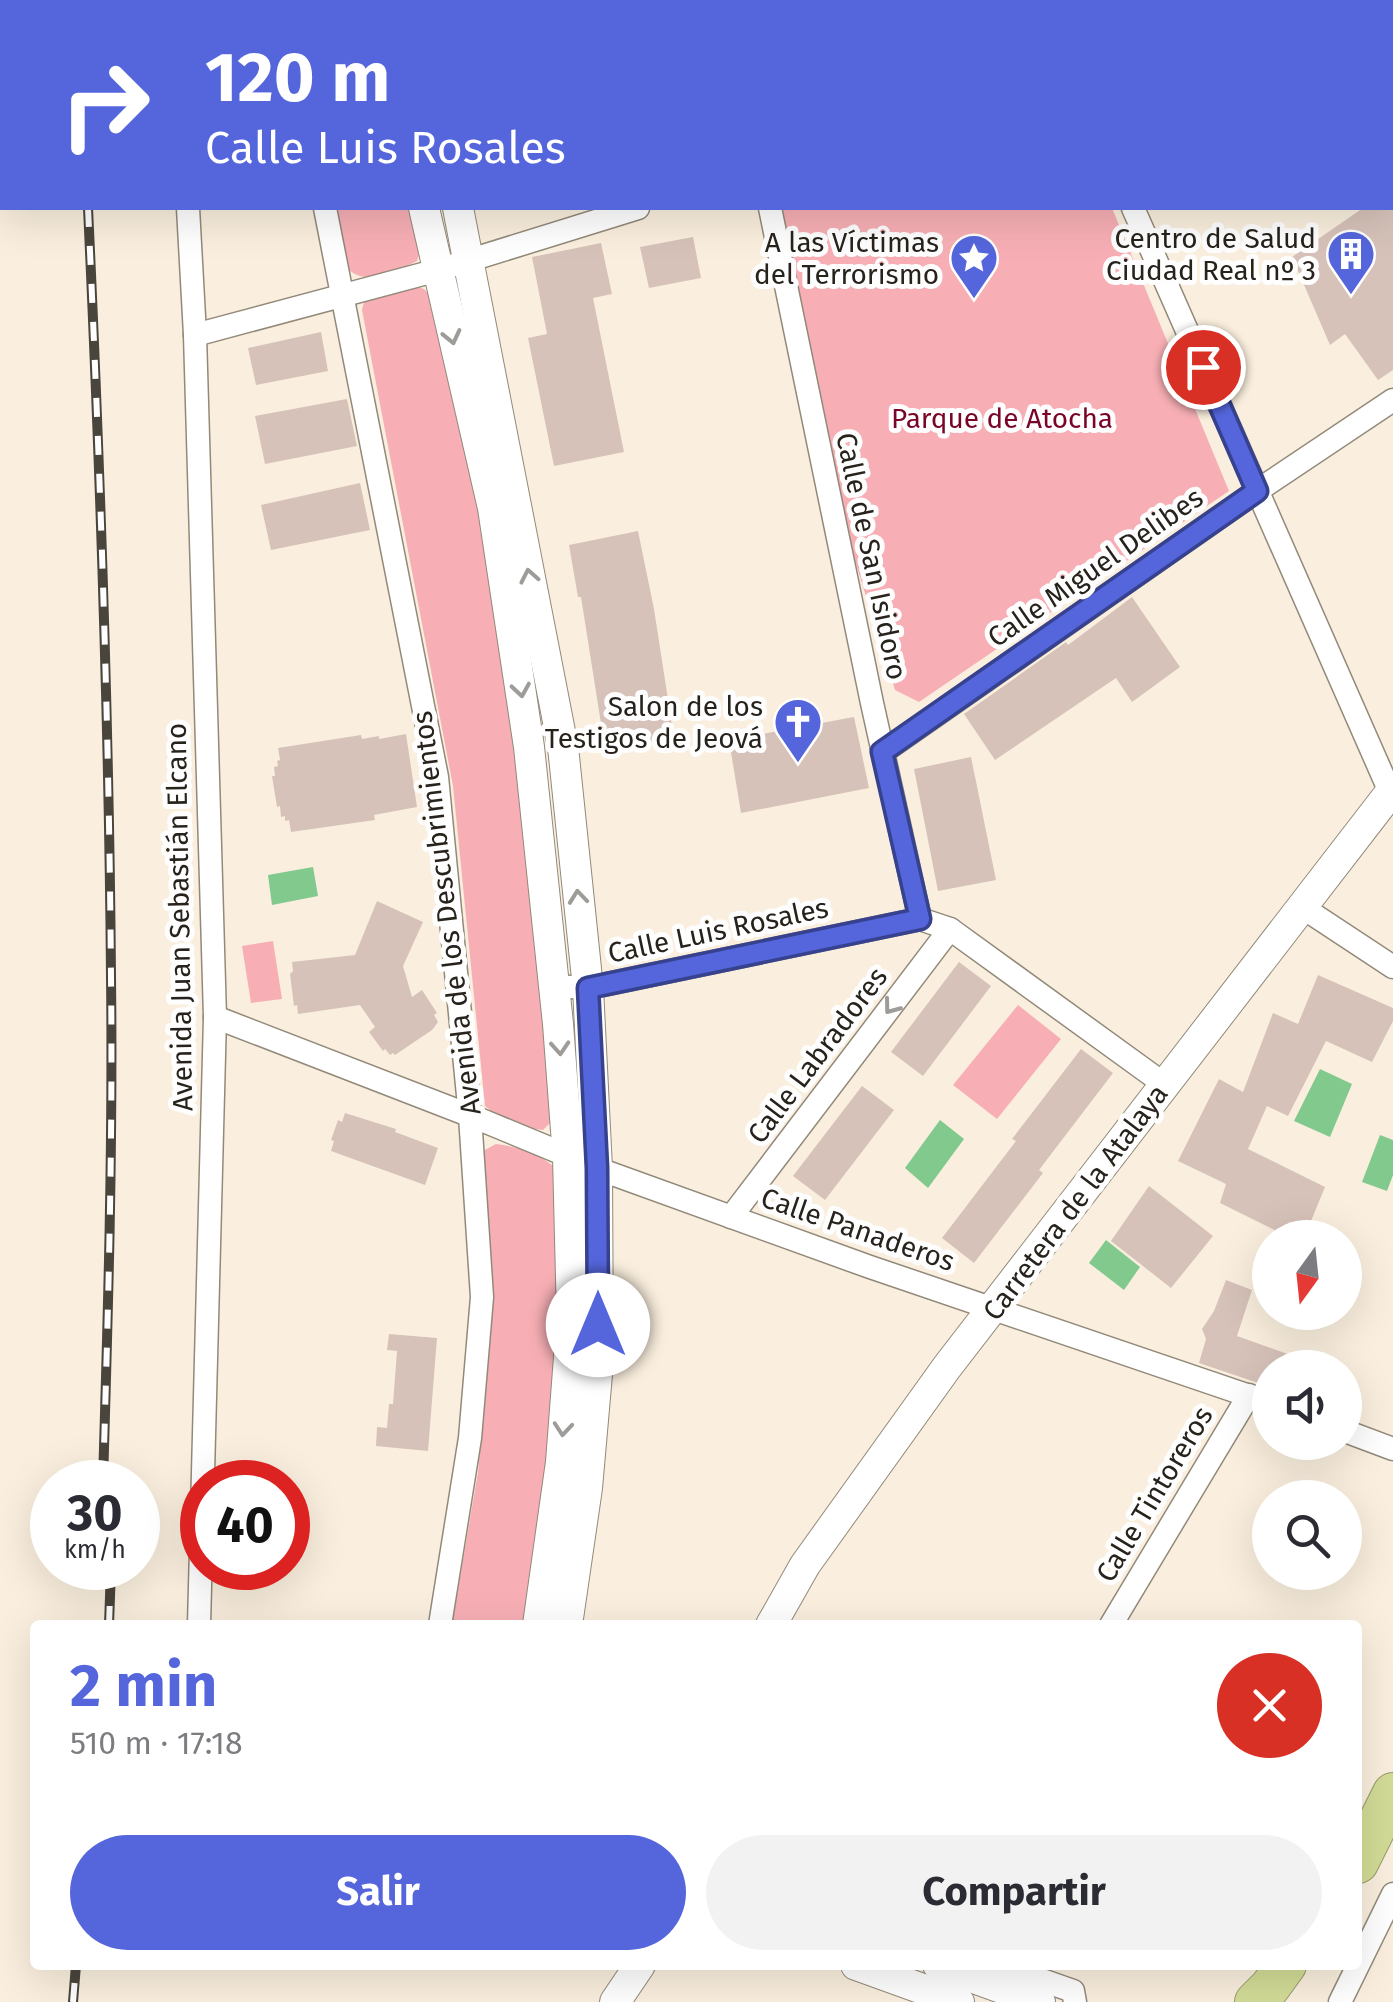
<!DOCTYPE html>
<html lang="es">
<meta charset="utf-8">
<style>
:root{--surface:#fff;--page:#f2f2f3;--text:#2b2b33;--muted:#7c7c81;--accent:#5566dc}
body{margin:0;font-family:"Fira Sans",sans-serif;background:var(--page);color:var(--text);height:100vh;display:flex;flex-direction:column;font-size:38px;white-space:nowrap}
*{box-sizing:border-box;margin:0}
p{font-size:32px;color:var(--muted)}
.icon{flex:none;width:55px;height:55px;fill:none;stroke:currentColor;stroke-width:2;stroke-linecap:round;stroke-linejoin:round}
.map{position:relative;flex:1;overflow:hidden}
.side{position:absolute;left:30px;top:1620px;width:1332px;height:350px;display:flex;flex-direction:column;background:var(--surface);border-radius:10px;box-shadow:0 10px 40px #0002}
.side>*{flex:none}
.hud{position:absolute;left:0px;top:0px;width:1395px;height:210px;box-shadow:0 10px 40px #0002;background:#5566dc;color:#fff;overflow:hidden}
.needle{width:65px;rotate:195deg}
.tools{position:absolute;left:1252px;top:1220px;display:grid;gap:20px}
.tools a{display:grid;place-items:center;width:110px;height:110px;border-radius:50%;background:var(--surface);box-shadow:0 10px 40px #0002;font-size:50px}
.speed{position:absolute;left:30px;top:1460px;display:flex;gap:20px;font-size:50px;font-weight:700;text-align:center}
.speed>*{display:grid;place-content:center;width:130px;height:130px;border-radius:50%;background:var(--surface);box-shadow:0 10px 40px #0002;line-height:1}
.speed small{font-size:25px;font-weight:400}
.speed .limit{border:15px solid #d22;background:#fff;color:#111}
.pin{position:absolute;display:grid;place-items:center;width:85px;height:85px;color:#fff;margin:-42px;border:5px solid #fff;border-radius:50%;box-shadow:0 2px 10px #0007}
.me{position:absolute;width:110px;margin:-55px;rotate:0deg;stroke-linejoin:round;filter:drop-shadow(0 0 8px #0008)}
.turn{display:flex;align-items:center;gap:35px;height:210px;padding:0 40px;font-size:45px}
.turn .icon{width:130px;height:130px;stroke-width:2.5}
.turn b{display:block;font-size:70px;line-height:85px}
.round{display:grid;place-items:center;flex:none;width:105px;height:105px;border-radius:52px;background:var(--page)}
.overview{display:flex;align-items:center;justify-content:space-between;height:170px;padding:0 40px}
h1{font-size:60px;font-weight:700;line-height:75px;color:var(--accent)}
.button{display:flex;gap:20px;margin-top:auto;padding:20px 40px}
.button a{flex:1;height:115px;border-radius:60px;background:var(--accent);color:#fff;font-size:40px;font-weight:700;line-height:115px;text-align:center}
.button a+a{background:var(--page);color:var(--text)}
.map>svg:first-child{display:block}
.green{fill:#f7afb5}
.water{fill:#81c98c}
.building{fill:#d6c2b9}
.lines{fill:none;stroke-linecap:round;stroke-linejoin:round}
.street-casing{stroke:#928979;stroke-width:25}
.secondary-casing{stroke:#928979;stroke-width:32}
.highway-casing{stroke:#969b6b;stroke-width:42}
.street{stroke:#fff;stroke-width:22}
.secondary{stroke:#fff;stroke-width:30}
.highway{stroke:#d2db96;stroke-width:40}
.rail-casing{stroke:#4a453c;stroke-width:10}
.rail{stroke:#fefefe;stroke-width:6;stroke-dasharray:19;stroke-linecap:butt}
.oneway{stroke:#9e9c99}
.route-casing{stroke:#37428f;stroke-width:25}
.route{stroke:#5566dc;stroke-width:18}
.labels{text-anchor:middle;stroke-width:10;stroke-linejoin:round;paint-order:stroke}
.poi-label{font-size:28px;fill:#27231c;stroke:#fefefe;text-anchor:end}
.park-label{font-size:28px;fill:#790528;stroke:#fefefe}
.street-label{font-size:28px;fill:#27231c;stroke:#fefefe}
</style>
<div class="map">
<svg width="1393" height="2002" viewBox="0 0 1393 2002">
<rect width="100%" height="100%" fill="#faefde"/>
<g class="green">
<path d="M335 208H415L423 243 417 261C396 271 368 286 349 270Z"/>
<polygon points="778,208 1112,208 1229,491 919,702 895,690 820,448"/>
<path d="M413 286 424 289 434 299 483 529 519 744 551 1122 543 1130C523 1128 500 1119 485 1106L453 786 362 310 364 302Z"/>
<polygon points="273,941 282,999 251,1003 242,946"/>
<polygon points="1018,1005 1061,1039 997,1119 953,1085"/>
<path d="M496 1144C519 1147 538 1153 556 1168L563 1307 528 1625H452L478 1472 490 1334 492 1300 483 1151Z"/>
</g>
<g class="water">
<polygon points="313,867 318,896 272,905 268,875"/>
<polygon points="1320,1069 1352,1084 1330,1137 1294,1121"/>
<polygon points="940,1120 964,1139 928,1188 905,1168"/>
<polygon points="1380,1135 1393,1140 1393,1175 1387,1191 1362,1182"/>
<polygon points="1106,1240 1140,1267 1124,1290 1089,1263"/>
</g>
<g class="building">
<polygon points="1363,208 1393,208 1393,370 1378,380 1345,334 1330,345 1292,257"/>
<polygon points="693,237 701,278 649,288 640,247"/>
<polygon points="601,243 612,294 593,298 624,452 554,466 528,338 547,334 532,257"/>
<polygon points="321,332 328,371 256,385 248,348"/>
<polygon points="347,399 357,446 265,464 255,416"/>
<polygon points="360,483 370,530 271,550 261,505"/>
<polygon points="638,531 654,609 674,738 605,749 581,597 578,597 569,545"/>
<polygon points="1132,597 1180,667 1132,702 1116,678 995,760 964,714 1066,642 1068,645"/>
<polygon points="854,717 869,788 741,813 729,740"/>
<polygon points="406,734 417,807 374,815 375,820 291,832 289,820 285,821 285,816 281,817 280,806 277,807 272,776 275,776 274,767 278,766 277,761 280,760 278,748 361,735 362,739 379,736 379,739"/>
<polygon points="971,757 996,880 938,891 914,769"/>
<polygon points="377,901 423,922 403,966 412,997 422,990 437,1013 434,1015 438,1022 432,1030 395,1055 393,1053 390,1055 385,1049 383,1051 369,1032 375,1027 360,1005 298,1014 297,1005 294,1006 290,974 293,971 292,962 355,955"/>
<polygon points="959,962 991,986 923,1076 891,1052"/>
<polygon points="1318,975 1393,1008 1393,1021 1372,1062 1326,1041 1288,1116 1267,1106 1248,1149 1325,1187 1304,1238 1291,1238 1220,1203 1226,1184 1178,1161 1219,1079 1243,1092 1273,1013 1298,1024"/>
<polygon points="1081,1049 1113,1073 1039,1170 1043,1173 974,1263 942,1238 1016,1141 1012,1139"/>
<polygon points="862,1086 894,1110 825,1200 793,1176"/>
<polygon points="345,1113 396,1129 395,1132 438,1148 425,1185 331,1151 334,1141 331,1140 338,1120 342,1122"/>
<polygon points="1149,1186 1213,1236 1171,1288 1111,1241"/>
<polygon points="1226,1280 1252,1290 1237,1336 1319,1365 1319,1368 1270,1368 1270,1387 1199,1363 1206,1339 1202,1329 1214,1311"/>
<polygon points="389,1334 437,1338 428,1451 376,1446 377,1427 387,1428 389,1404 393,1404 397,1351 387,1350"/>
</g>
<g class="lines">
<g class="street-casing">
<g id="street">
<polyline points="280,0 281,2"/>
<polyline points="727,0 728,2"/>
<polyline points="1042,0 1043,2"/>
<polyline points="1371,0 1372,2"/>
<polyline points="220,2 223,0"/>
<polyline points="1392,48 1393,49"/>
<polyline points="188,208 195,335 215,1017 199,1625"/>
<polyline points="325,208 437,777 470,1116 482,1297 470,1438 440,1625"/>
<polyline points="770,208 872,703 920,919 950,929 1164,1084"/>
<polyline points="1133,208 1390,792"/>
<polyline points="195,335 438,270 638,208"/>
<polyline points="883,752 1257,491 1393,400"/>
<polyline points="1302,907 1393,967"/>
<polyline points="554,986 588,988 920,919"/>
<polyline points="215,1017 479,1119 607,1172 870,1267 1270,1403"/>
<polyline points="731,1217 950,929"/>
<polyline points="1345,1431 1393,1449"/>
<polyline points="1111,1625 1249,1395"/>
<polyline points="999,1965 1073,1991 1075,2002"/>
<polyline points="1340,2002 1393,1894"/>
</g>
</g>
<g class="secondary-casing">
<g id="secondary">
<polyline points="383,0 383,2"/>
<polyline points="420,0 420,2"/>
<polyline points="424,208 493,508 529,747 558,1024 568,1157 572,1318 561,1462 538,1625"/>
<polyline points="458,208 563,747 588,988 597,1168 598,1363 587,1488 567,1625"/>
<polyline points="771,1625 805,1565 947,1367 1393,789"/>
<polyline points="856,1965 959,2002"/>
<polyline points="938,1965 1040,2002"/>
<polyline points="615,2002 640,1965"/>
</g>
</g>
<g class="highway-casing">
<g id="highway">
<polyline points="1358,1863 1393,1793"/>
<polyline points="1255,2002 1270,1987 1286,1965"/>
</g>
</g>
<use href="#street" class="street"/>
<use href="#secondary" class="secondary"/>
<use href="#highway" class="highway"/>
<g class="rail-casing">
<g id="rail">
<polyline points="87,0 87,2"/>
<path d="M88 208C100 464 109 720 111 977 113 1145 108 1314 103 1482"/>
<polyline points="109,1625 111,1568"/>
<polyline points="73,2002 76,1965"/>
</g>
</g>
<use href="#rail" class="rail"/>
</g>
<defs><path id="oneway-chevron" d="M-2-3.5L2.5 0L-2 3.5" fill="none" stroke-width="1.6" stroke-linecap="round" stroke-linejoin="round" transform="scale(2.5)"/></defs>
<g class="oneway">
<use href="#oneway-chevron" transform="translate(452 337) rotate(77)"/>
<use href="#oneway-chevron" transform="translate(529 576) rotate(-101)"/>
<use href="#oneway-chevron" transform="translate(521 690) rotate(81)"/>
<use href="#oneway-chevron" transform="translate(578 897) rotate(-96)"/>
<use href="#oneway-chevron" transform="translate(891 1007) rotate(127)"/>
<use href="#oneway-chevron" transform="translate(560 1048) rotate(86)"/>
<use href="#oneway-chevron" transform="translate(563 1429) rotate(95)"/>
</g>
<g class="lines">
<g class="route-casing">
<polyline id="route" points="598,1325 597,1168 588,988 920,919 882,752 1257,491 1203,367"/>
</g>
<use href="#route" class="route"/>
</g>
<defs>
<g id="building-pin" transform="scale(2.5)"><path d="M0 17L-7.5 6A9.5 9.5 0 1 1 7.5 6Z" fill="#5566dc" stroke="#fefefe"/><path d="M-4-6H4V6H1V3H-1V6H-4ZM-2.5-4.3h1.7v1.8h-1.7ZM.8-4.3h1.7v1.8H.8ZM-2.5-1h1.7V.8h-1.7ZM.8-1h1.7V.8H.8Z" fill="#fff"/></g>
<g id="sight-pin" transform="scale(2.5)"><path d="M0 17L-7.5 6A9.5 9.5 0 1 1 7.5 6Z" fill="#5566dc" stroke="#fefefe"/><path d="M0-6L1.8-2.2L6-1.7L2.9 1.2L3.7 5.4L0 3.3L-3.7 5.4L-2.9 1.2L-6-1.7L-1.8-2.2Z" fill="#fff"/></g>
<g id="church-pin" transform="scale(2.5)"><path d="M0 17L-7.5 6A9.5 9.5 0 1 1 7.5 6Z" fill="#5566dc" stroke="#fefefe"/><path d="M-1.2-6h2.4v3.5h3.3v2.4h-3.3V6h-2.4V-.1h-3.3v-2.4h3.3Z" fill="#fff"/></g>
</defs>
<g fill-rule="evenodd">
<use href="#building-pin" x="1351" y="254"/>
<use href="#sight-pin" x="974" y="258"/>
<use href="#church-pin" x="798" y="722"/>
</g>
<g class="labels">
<g class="poi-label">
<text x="1316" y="248">Centro de Salud<tspan x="1316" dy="32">Ciudad Real nº 3</tspan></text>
<text x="939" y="252">A las Víctimas<tspan x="939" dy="32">del Terrorismo</tspan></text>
<text x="763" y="716">Salon de los<tspan x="763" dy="32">Testigos de Jeová</tspan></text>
</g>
<g class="park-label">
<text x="1002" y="428">Parque de Atocha</text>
</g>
<g class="street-label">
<text transform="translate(872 556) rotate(78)" y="10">Calle de San Isidoro</text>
<text transform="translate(1095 567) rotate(-35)" y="10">Calle Miguel Delibes</text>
<text transform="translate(446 913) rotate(-97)" y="10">Avenida de los Descubrimientos</text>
<text transform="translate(179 917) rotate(-91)" y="10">Avenida Juan Sebastián Elcano</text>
<text transform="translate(718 930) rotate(-12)" y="10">Calle Luis Rosales</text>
<text transform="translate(817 1055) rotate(-53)" y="10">Calle Labradores</text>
<text transform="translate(1075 1202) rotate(-53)" y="10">Carretera de la Atalaya</text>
<text transform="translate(858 1229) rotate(19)" y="10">Calle Panaderos</text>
<text transform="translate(1154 1494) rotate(-59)" y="10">Calle Tintoreros</text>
</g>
</g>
</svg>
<div class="tools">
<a><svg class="needle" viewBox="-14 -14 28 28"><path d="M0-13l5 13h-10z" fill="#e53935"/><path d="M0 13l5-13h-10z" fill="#7c7c81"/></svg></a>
<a><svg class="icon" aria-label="sound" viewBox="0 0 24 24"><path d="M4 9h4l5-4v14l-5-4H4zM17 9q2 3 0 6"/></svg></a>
<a><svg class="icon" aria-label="search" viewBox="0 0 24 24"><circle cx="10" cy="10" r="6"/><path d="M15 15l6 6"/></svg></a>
</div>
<div class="speed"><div>30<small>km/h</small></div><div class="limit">40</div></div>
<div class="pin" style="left:1203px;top:367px;background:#d93025"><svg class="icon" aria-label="arrive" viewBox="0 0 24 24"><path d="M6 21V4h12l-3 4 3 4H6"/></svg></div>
<svg class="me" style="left:598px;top:1325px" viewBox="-20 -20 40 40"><circle r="19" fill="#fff"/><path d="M0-13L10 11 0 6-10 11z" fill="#5566dc"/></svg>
<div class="hud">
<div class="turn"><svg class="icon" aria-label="right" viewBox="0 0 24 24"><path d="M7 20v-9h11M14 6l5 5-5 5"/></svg><div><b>120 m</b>Calle Luis Rosales</div></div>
</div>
<section class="side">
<div class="overview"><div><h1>2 min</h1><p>510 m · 17:18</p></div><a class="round" style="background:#d93025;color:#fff"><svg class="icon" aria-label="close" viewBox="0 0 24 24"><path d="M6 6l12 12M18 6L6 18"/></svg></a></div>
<div class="button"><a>Salir</a><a>Compartir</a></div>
</section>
</div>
